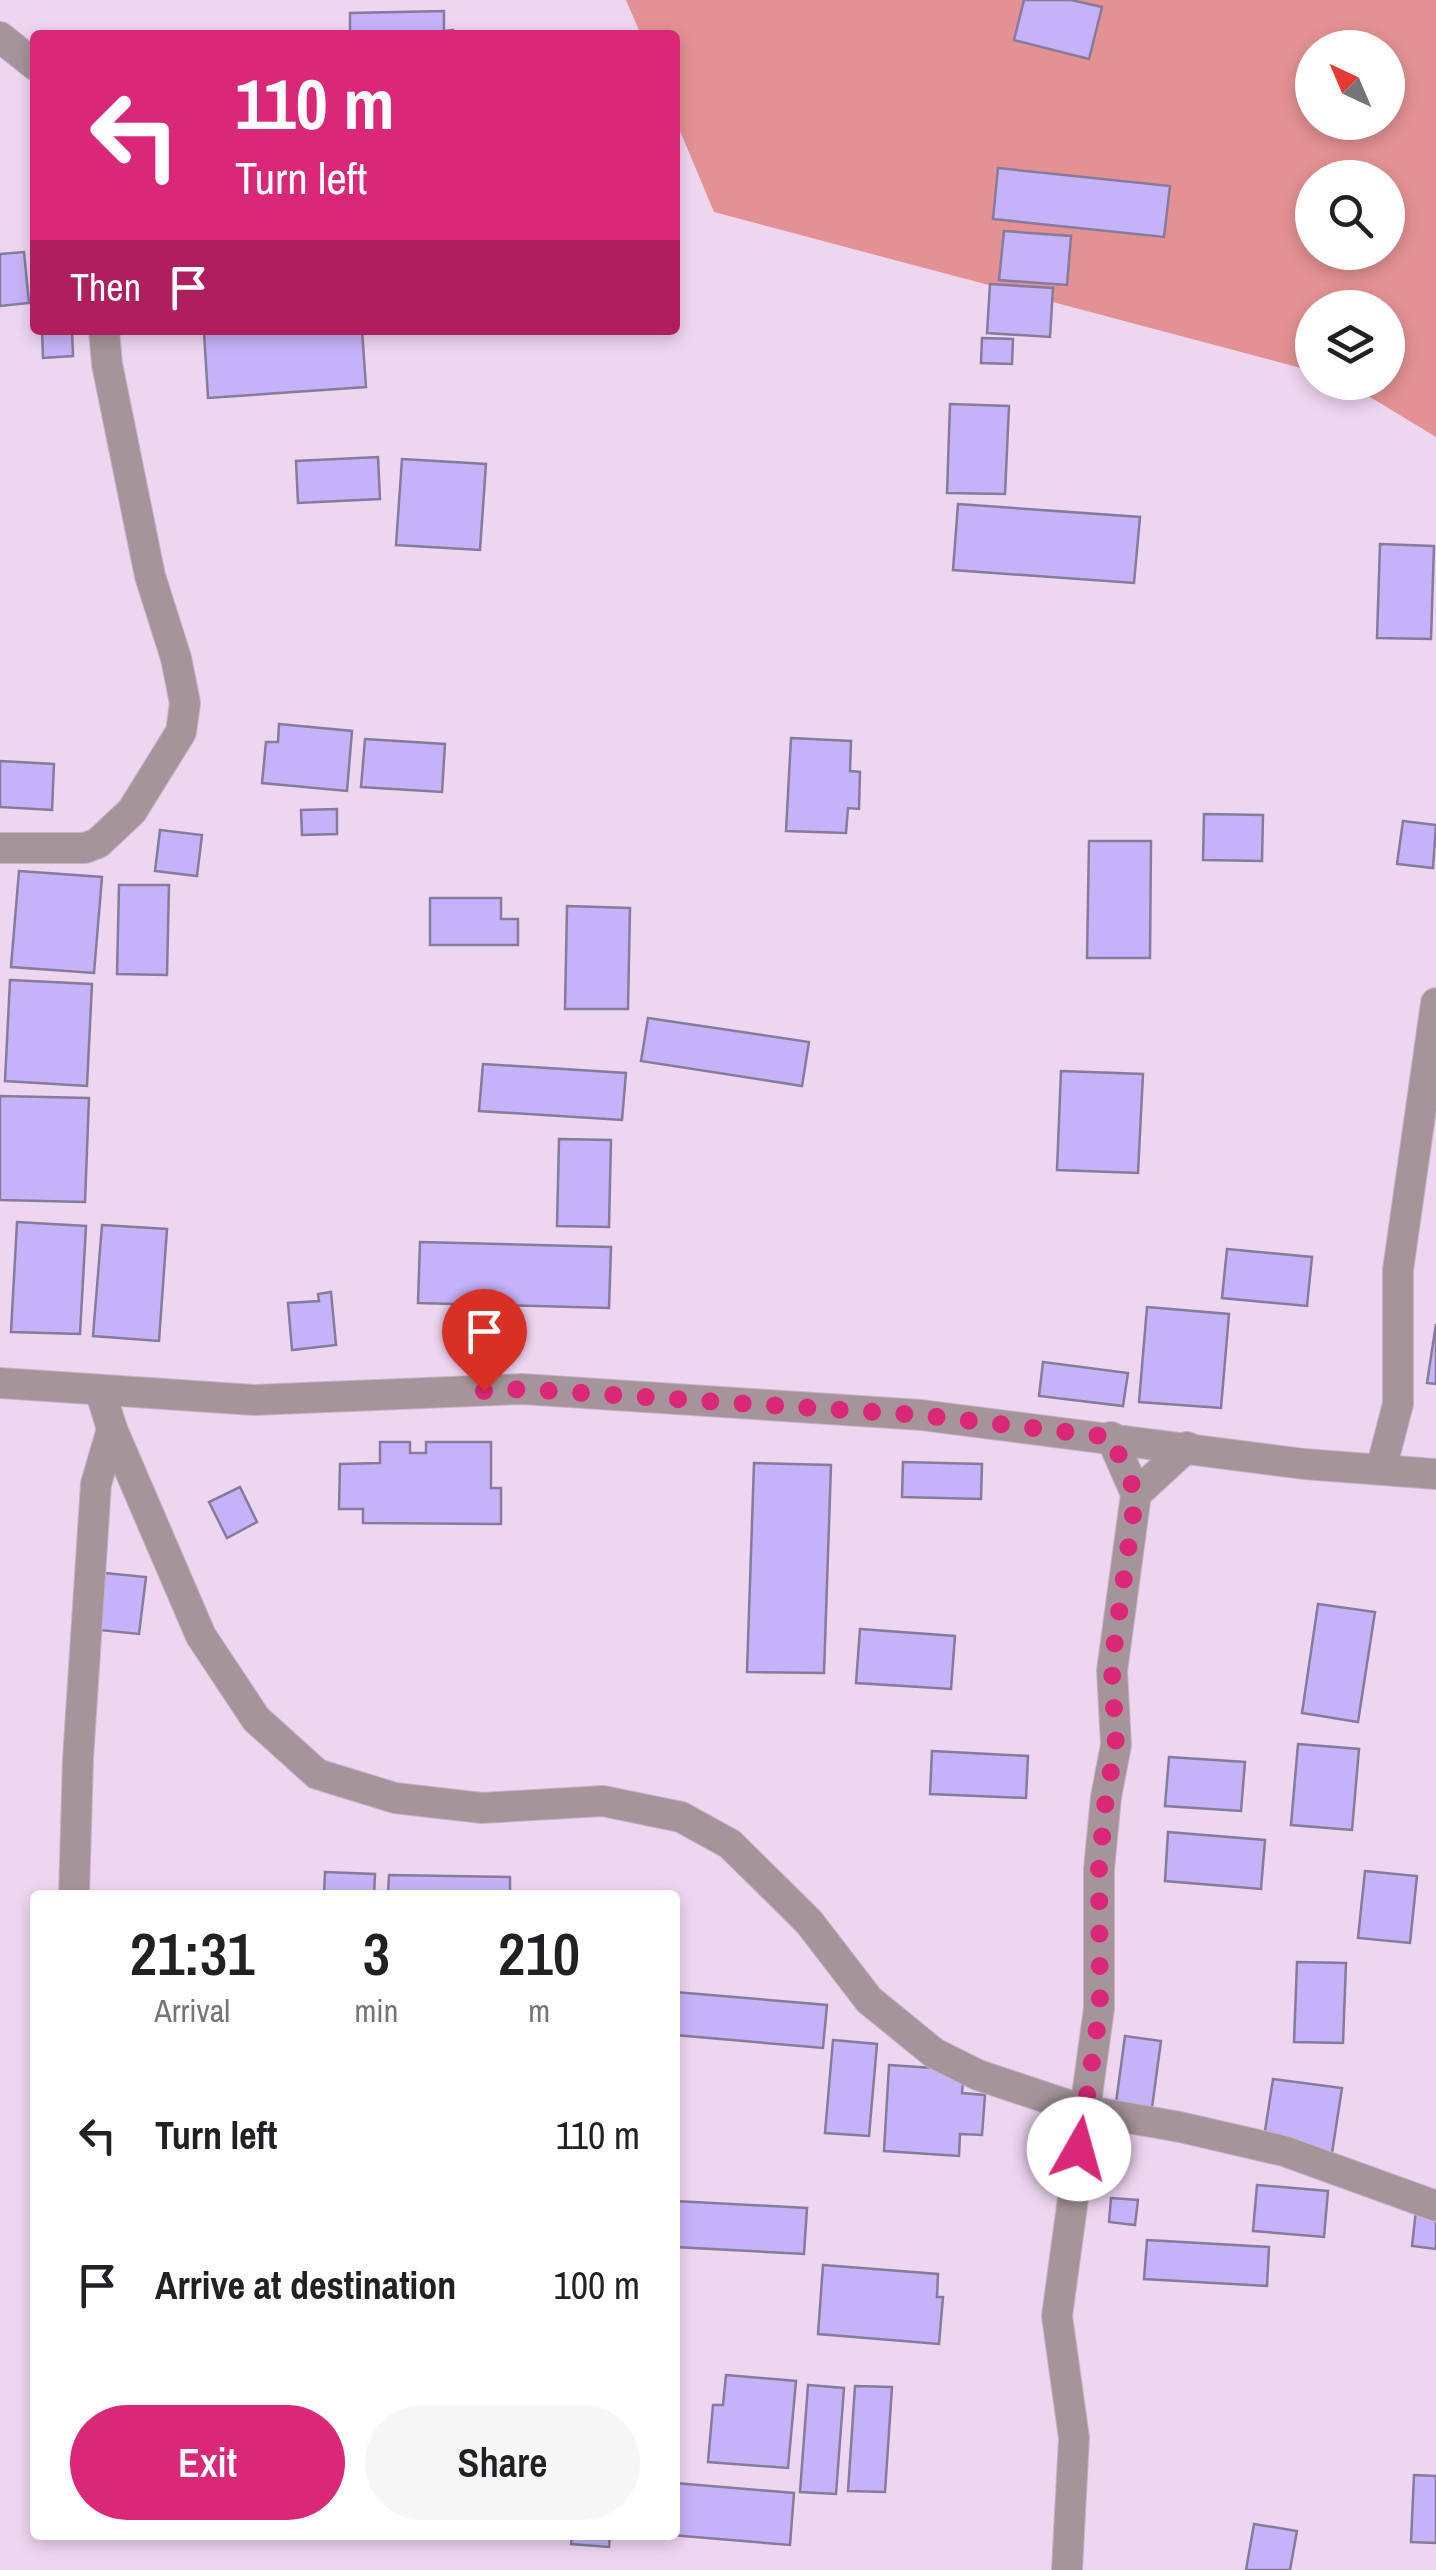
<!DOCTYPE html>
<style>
:root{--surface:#fff;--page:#f6f6f6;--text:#202124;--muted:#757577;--accent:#db2777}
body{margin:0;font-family:"Archivo Narrow",sans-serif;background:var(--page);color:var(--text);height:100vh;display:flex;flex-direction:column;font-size:38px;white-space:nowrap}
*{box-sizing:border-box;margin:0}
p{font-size:32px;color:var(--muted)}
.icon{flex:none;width:55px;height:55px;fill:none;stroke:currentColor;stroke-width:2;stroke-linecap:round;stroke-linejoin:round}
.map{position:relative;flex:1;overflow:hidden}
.side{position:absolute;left:30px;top:1890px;width:650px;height:650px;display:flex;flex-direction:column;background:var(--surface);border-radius:10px;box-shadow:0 5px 15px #0003}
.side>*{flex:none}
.top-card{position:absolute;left:30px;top:30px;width:650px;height:305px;border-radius:10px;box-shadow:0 5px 15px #0003;background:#db2777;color:#fff;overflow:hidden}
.needle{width:65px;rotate:316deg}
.tools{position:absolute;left:1295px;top:30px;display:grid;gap:20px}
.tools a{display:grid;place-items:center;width:110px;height:110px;border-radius:50%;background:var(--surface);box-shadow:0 5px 15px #0003;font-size:50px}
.pin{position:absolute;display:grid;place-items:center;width:85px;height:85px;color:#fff;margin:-102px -42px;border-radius:50% 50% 50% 0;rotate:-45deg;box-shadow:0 0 10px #0007}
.pin .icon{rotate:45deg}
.me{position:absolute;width:110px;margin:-55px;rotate:7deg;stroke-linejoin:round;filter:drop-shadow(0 0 8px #0008)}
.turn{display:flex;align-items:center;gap:35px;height:210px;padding:0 40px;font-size:45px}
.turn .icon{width:130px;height:130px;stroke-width:2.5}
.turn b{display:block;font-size:70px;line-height:85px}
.then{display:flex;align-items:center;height:95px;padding:0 40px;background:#0003;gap:20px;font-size:38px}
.eta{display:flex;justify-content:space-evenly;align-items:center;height:170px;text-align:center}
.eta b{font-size:60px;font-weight:600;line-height:70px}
.primary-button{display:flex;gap:20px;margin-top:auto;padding:20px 40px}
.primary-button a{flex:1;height:115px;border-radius:60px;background:var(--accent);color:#fff;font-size:40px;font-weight:600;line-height:115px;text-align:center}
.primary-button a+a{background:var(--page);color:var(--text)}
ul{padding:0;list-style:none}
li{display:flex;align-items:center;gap:30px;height:150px;padding:0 40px}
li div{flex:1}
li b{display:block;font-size:38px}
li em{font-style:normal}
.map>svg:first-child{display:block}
.forest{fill:#e39192;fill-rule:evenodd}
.building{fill:#c5b2f8;stroke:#847c9a;stroke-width:2.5}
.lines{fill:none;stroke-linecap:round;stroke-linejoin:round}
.street-casing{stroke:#c8b2ca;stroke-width:32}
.street{stroke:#a5959b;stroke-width:30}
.route{stroke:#db2777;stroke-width:18;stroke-dasharray:0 32.4}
</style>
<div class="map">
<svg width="1436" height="2570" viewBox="0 0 1436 2570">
<rect width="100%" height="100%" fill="#eed5f0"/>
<path class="forest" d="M626 0H1436V437L1347 383 1388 382V308H1312V371L714 212 675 119V35H641ZM1312 48H1388V122H1312ZM1312 178H1388V252H1312Z"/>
<g class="building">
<polygon points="1024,0 1071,0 1102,7 1089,59 1014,40"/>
<polygon points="444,11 444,31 453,30 453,35 350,35 350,13"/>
<polygon points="998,168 1170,186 1164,237 993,219"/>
<polygon points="1004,231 1071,236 1067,285 999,280"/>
<polygon points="24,252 29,303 0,306 0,254"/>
<polygon points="990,284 1053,288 1050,337 987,333"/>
<polygon points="42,330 72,330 73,356 43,358"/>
<polygon points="239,330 362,330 366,387 208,398 204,332"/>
<polygon points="982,338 1013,339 1012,364 981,363"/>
<polygon points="950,404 1009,406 1005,494 947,493"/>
<polygon points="378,457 380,499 298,503 296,461"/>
<polygon points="402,459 486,464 480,550 396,545"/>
<polygon points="958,504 1140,517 1134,583 953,570"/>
<polygon points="1380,544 1434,546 1431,639 1377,638"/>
<polygon points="279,724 352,731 347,791 262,783 266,742 278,742"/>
<polygon points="791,738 851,741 850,771 860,772 859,809 848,808 846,833 786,831"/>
<polygon points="365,739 445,744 442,792 361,787"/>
<polygon points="0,761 54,764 52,810 0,807"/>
<polygon points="337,809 337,834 302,835 301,810"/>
<polygon points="1204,814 1263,815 1262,861 1203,860"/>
<polygon points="1403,821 1436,825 1433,868 1397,864"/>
<polygon points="160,830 202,835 197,876 155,871"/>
<polygon points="1089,841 1151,841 1150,958 1087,958"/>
<polygon points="19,871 102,877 94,973 11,967"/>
<polygon points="119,885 169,885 167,975 117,974"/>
<polygon points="430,898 501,898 501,919 518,919 518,945 430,945"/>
<polygon points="567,906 630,908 628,1009 565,1009"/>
<polygon points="10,980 92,984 87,1086 5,1081"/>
<polygon points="648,1018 809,1042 802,1086 641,1061"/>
<polygon points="483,1064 626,1073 622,1120 479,1111"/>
<polygon points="1061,1071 1143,1074 1138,1173 1057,1170"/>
<polygon points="0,1096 89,1098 85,1202 0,1200"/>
<polygon points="559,1139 611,1140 609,1227 557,1226"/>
<polygon points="17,1222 86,1226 80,1334 11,1332"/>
<polygon points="102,1225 167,1229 159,1341 93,1336"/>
<polygon points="420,1242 611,1247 609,1308 418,1303"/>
<polygon points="1227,1249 1312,1257 1307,1306 1222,1298"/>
<polygon points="331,1292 336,1345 292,1350 288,1303 319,1301 318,1294"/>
<polygon points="1147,1307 1229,1314 1221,1408 1139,1402"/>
<polygon points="1436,1324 1436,1384 1427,1383"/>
<polygon points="1043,1362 1128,1373 1123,1406 1039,1396"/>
<polygon points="380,1442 410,1442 410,1453 426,1453 426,1442 491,1442 491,1488 501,1488 501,1524 363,1523 363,1509 339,1509 340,1464 380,1463"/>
<polygon points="903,1462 982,1464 981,1499 902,1497"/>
<polygon points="754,1463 831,1465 824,1673 747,1672"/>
<polygon points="240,1487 257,1522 227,1538 209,1502"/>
<polygon points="105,1573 146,1577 139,1634 99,1630"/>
<polygon points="1318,1604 1375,1612 1358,1722 1302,1713"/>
<polygon points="860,1629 955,1636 951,1689 856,1683"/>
<polygon points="1298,1744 1359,1749 1352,1830 1291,1825"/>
<polygon points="932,1751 1028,1756 1026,1798 930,1794"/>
<polygon points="1169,1757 1245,1762 1241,1811 1165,1806"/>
<polygon points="1168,1832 1265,1840 1261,1889 1165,1881"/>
<polygon points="1365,1871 1417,1876 1410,1943 1358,1938"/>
<polygon points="325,1872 375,1874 374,1895 324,1895"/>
<polygon points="389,1875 510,1877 510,1895 388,1895"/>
<polygon points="1297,1962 1346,1963 1343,2043 1294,2042"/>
<polygon points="675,1992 827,2005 823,2048 675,2035"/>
<polygon points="1125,2036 1161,2041 1151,2115 1115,2110"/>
<polygon points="833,2040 877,2044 869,2136 825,2133"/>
<polygon points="889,2065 964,2070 962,2093 985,2095 982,2135 960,2134 959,2156 884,2151"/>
<polygon points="1273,2079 1342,2088 1332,2153 1263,2144"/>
<polygon points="1257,2185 1328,2191 1324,2237 1253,2231"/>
<polygon points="1111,2198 1138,2200 1135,2225 1109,2222"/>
<polygon points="675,2201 807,2208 804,2254 675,2247"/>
<polygon points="1416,2210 1436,2212 1436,2249 1412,2246"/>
<polygon points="1147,2240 1269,2247 1267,2286 1144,2279"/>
<polygon points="823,2265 938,2274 937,2297 943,2297 939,2344 818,2334"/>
<polygon points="726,2375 796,2381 788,2468 708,2462 713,2405 723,2405"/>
<polygon points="808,2385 844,2388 836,2494 800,2492"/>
<polygon points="855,2386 892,2387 885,2492 848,2491"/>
<polygon points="1414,2475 1436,2476 1436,2543 1411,2542"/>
<polygon points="675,2483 794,2493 790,2545 671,2535 675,2535"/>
<polygon points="1254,2524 1297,2531 1290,2570 1246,2570"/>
<polygon points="572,2535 610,2535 609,2547 571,2544"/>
</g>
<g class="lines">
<g class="street-casing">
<g id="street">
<polyline points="0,37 35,65"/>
<polyline points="0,848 85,848 98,843 132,811 181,732 185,703 176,658 150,576 107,364 104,330"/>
<polyline points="0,1383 254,1400 522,1389 921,1415 1304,1464 1436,1474"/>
<polyline points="100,1390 112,1429 201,1636 256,1719 317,1774 395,1798 482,1808 603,1801 681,1817 730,1844 809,1922 869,2000 934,2053 978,2075 1083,2110 1180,2127 1284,2151 1436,2206"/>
<polyline points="1381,1469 1398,1404 1398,1270 1436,1003"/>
<polyline points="1136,1494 1187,1447"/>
<polyline points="74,1895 78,1759 96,1484 112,1429"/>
<polyline points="1067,2570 1074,2438 1057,2316 1099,2008 1099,1869 1106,1797 1116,1745 1112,1671 1136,1494 1111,1437"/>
</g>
</g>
<use href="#street" class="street"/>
</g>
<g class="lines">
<polyline class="route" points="484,1391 522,1389 921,1415 1111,1437 1136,1494 1114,1648 1112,1671 1116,1745 1106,1797 1099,1869 1100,2008 1079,2149"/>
</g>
</svg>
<div class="tools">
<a><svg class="needle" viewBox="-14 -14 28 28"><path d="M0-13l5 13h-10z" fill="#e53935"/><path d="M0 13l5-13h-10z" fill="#757577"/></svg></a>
<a><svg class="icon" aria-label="search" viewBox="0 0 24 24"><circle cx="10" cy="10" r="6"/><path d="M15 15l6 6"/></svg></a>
<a><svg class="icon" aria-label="layers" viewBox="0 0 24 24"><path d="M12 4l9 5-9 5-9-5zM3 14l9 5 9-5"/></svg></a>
</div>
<div class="pin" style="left:484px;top:1391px;background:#d93025"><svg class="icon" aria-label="arrive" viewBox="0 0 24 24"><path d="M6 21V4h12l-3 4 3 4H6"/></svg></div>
<svg class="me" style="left:1079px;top:2149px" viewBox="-20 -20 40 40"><circle r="19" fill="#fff"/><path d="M0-13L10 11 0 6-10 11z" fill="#db2777"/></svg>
<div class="top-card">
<div class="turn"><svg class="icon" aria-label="left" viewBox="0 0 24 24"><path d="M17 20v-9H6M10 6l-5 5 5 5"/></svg><div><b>110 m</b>Turn left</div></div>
<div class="then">Then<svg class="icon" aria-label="arrive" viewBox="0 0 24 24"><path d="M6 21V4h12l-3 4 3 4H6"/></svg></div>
</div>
<section class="side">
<div class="eta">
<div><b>21:31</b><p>Arrival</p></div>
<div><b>3</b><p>min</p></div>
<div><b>210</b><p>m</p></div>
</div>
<ul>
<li><svg class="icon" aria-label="left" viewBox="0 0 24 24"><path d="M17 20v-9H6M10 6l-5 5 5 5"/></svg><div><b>Turn left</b></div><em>110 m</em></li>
<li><svg class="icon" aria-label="arrive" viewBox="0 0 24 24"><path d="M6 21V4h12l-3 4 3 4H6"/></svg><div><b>Arrive at destination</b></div><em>100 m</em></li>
</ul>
<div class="primary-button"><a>Exit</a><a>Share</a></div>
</section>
</div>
